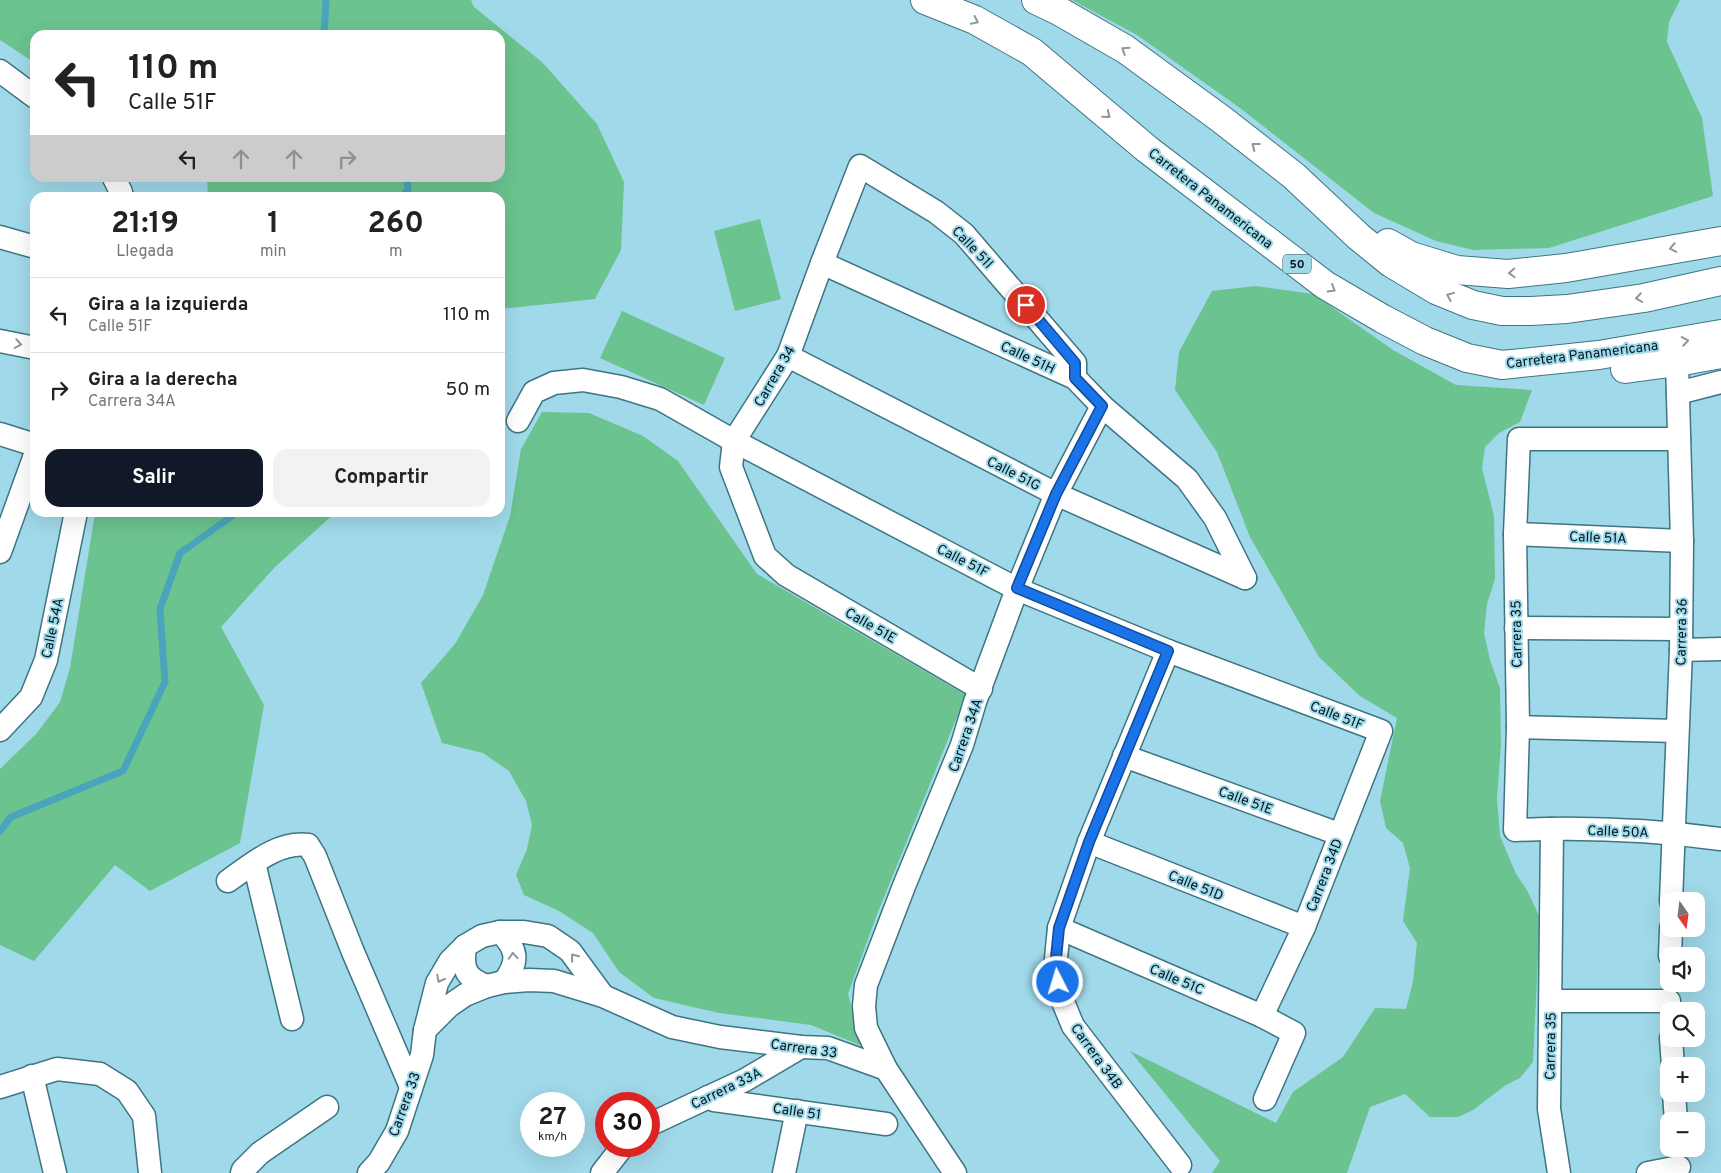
<!DOCTYPE html>
<html lang="es">
<meta charset="utf-8">
<style>
:root{--surface:#fff;--page:#f2f2f2;--text:#222;--muted:#767676;--line:#e0e0e0;--accent:#111827}
body{margin:0;font-family:Overpass,sans-serif;background:var(--page);color:var(--text);height:100vh;display:flex;flex-direction:column;font-size:19px;white-space:nowrap}
*{box-sizing:border-box;margin:0}
p{font-size:16px;color:var(--muted)}
.icon{flex:none;width:28px;height:28px;fill:none;stroke:currentColor;stroke-width:2;stroke-linecap:round;stroke-linejoin:round}
.map{position:relative;flex:1;overflow:hidden}
.details{position:absolute;left:30px;top:192px;width:475px;height:325px;display:flex;flex-direction:column;background:var(--surface);border-radius:15px;box-shadow:0 5px 20px #0002}
.details>*{flex:none}
.banner{position:absolute;left:30px;top:30px;width:475px;height:152px;border-radius:15px;box-shadow:0 5px 20px #0002;background:#fff;color:var(--text);overflow:hidden}
.needle{width:32px;rotate:166deg}
.buttons{position:absolute;left:1660px;top:892px;display:grid;gap:10px}
.buttons a{display:grid;place-items:center;width:45px;height:45px;border-radius:10px;background:var(--surface);box-shadow:0 5px 20px #0002;font-size:25px}
.speed{position:absolute;left:520px;top:1092px;display:flex;gap:10px;font-size:25px;font-weight:700;text-align:center}
.speed>*{display:grid;place-content:center;width:65px;height:65px;border-radius:50%;background:var(--surface);box-shadow:0 5px 20px #0002;line-height:1}
.speed small{font-size:12px;font-weight:400}
.speed .limit{border:8px solid #d22;background:#fff;color:#111}
.pin{position:absolute;display:grid;place-items:center;width:42px;height:42px;color:#fff;margin:-21px;border:2px solid #fff;border-radius:50%;box-shadow:0 1px 5px #0007}
.me{position:absolute;width:55px;margin:-28px;rotate:355deg;stroke-linejoin:round;filter:drop-shadow(0 0 4px #0008)}
.turn{display:flex;align-items:center;gap:18px;height:105px;padding:0 15px;font-size:22px}
.turn .icon{width:65px;height:65px;stroke-width:2.5}
.turn b{display:block;font-size:35px;line-height:42px}
.lanes{display:flex;align-items:center;height:48px;padding:0 15px;background:#0003;justify-content:center;gap:25px;direction:ltr}
.lanes .off{opacity:.35}
.eta{display:flex;justify-content:space-evenly;align-items:center;height:85px;text-align:center}
.eta b{font-size:30px;font-weight:700;line-height:35px}
.action{display:flex;gap:10px;margin-top:auto;padding:10px 15px}
.action a{flex:1;height:58px;border-radius:15px;background:var(--accent);color:#fff;font-size:20px;font-weight:700;line-height:58px;text-align:center}
.action a+a{background:var(--page);color:var(--text)}
ul{padding:0;list-style:none}
li{display:flex;align-items:center;gap:15px;height:75px;padding:0 15px;border-top:1px solid var(--line)}
li div{flex:1}
li b{display:block;font-size:19px}
li em{font-style:normal}
.map>svg:first-child{display:block}
.green{fill:#6bc38f}
.lines{fill:none;stroke-linecap:round;stroke-linejoin:round}
.stream{stroke:#49a5bb;stroke-width:7}
.minor-casing{stroke:#3e7583;stroke-width:25}
.highway-casing{stroke:#3e7583;stroke-width:30}
.minor{stroke:#fff;stroke-width:22}
.highway{stroke:#fff;stroke-width:28}
.oneway{stroke:#8d9799}
.route-casing{stroke:#114b97;stroke-width:12}
.route{stroke:#1a73e8;stroke-width:9}
.labels{text-anchor:middle;stroke-width:4;stroke-linejoin:round;paint-order:stroke}
.shield{fill:#a0d9e9;stroke:#31515a;stroke-width:1}
.shield-label{font-size:12px;font-weight:bold;fill:#02171d}
.street-label{font-size:14px;fill:#02171d;stroke:#a0d9e9}
</style>
<div class="map">
<svg width="1721" height="1173" viewBox="0 0 1721 1173">
<rect width="100%" height="100%" fill="#a0d9e9"/>
<g class="green">
<polygon points="0,0 471,0 474,7 543,63 597,124 624,182 621,250 595,299 500,309 500,198 208,197 207,178 500,178 500,35 35,35 35,63 0,40"/>
<polygon points="1072,0 1680,0 1669,22 1667,42 1702,118 1713,196 1549,248 1473,250 1436,241 1374,213 1240,108 1137,35"/>
<polygon points="760,219 781,299 735,311 714,231"/>
<polygon points="1256,286 1313,294 1393,350 1456,385 1532,390 1520,422 1499,433 1485,447 1482,468 1494,516 1495,579 1487,604 1484,633 1490,660 1500,688 1501,745 1497,798 1500,836 1516,874 1527,890 1540,918 1533,1062 1520,1078 1506,1085 1473,1110 1458,1117 1430,1117 1405,1094 1370,1107 1347,1173 1212,1173 1220,1161 1130,1051 1276,1123 1293,1092 1343,1057 1375,1008 1406,1009 1413,982 1417,943 1403,921 1410,868 1403,843 1386,828 1380,801 1397,718 1360,696 1319,657 1250,537 1217,452 1175,390 1179,352 1212,291"/>
<polygon points="622,311 725,358 704,405 600,358"/>
<polygon points="542,412 589,413 643,436 678,461 757,574 966,695 876,917 848,994 862,1046 811,1025 719,1013 654,998 619,972 593,933 559,911 524,895 516,875 527,849 532,825 526,801 509,771 483,753 442,743 421,683 455,644 483,595 510,516 521,449"/>
<polygon points="95,513 335,513 275,567 221,627 264,705 240,843 150,891 115,865 34,961 0,945 0,769 37,733 60,702 70,668"/>
</g>
<g class="lines">
<g class="stream">
<polyline points="324,35 326,0"/>
<polyline points="401,198 408,190 407,178"/>
<polyline points="0,831 11,817 123,771 165,682 160,609 180,553 238,512"/>
</g>
<g class="minor-casing">
<g id="minor">
<polyline points="0,71 35,97"/>
<polyline points="114,178 121,192 122,198"/>
<polyline points="0,237 35,247"/>
<polyline points="822,263 1075,378 1102,406 1187,479 1215,518 1245,578"/>
<polyline points="0,341 35,348"/>
<polyline points="788,356 1056,494 1245,578"/>
<polyline points="1678,393 1721,382"/>
<polyline points="518,421 534,392 554,383 583,380 621,387 660,399 734,441 1017,589 1168,651 1381,731 1304,927 1262,1016"/>
<polyline points="0,434 35,445"/>
<path d="M1679 439H1519L1515 534 1518 727 1515 830C1584 827 1653 830 1721 839"/>
<polyline points="1515,534 1682,541"/>
<polyline points="0,552 35,455"/>
<polyline points="1516,628 1681,629"/>
<polyline points="1681,650 1721,649"/>
<polyline points="1168,651 1089,842 1059,928 1055,968 1061,997 1073,1026 1180,1165"/>
<polyline points="981,689 786,575 765,556 731,467 734,441 788,356 822,263 860,166 936,212 964,234 1075,363 1075,378"/>
<polyline points="1518,727 1677,731"/>
<polyline points="0,730 31,697 46,660 76,512"/>
<polyline points="1124,756 1339,834"/>
<polyline points="1552,829 1549,1109 1559,1173"/>
<polyline points="1089,842 1304,927"/>
<polyline points="254,863 292,1019"/>
<path d="M228 881C251 865 278 841 308 845L315 856 353 952 411 1087"/>
<polyline points="1671,901 1681,650 1682,541 1677,362"/>
<polyline points="1059,928 1262,1016 1294,1033 1265,1099"/>
<path d="M500 932C518 949 519 962 504 982"/>
<path d="M465 946C462 969 465 978 487 986"/>
<polyline points="1670,956 1671,929"/>
<polyline points="1551,1001 1669,1001"/>
<polyline points="425,1030 449,1006 465,995 487,986 504,982 529,980 554,981 603,996 672,1027 720,1037 801,1047 828,1048 886,1069 955,1173"/>
<polyline points="1671,1039 1673,1066"/>
<polyline points="886,1069 866,1028 864,1006 866,985 904,886 962,745 975,702 1017,589 1056,494 1102,406"/>
<polyline points="32,1076 55,1173"/>
<polyline points="0,1087 57,1069 100,1074 127,1091 144,1116 150,1173"/>
<polyline points="1674,1094 1676,1121"/>
<polyline points="708,1097 714,1100 886,1124"/>
<polyline points="649,1125 745,1080 801,1047"/>
<polyline points="242,1173 243,1170 260,1153 327,1107"/>
<polyline points="369,1173 379,1162 397,1131 422,1055 425,1030 437,983 450,961 465,946 482,936 500,932 524,932 548,936 570,951 603,996"/>
<polyline points="602,1173 623,1146"/>
<polyline points="784,1173 797,1111"/>
<polyline points="1648,1173 1679,1167"/>
</g>
</g>
<g class="highway-casing">
<g id="highway">
<polyline points="925,0 975,20 1032,52 1147,149 1325,285 1383,319 1425,341 1467,358 1502,365 1599,355 1721,334"/>
<polyline points="1036,0 1059,11 1125,49 1221,119 1294,176 1359,237 1391,263 1436,290 1473,305 1502,311 1531,311 1567,309 1644,298 1721,281"/>
<polyline points="1388,243 1411,256 1457,270 1508,274 1566,268 1721,241"/>
<polyline points="1625,369 1677,362 1721,354"/>
</g>
</g>
<use href="#minor" class="minor"/>
<use href="#highway" class="highway"/>
</g>
<defs><path id="oneway-chevron" d="M-2-3.5L2.5 0L-2 3.5" fill="none" stroke-width="1.6" stroke-linecap="round" stroke-linejoin="round" transform="scale(1.25)"/></defs>
<g class="oneway">
<use href="#oneway-chevron" transform="translate(975 21) rotate(26)"/>
<use href="#oneway-chevron" transform="translate(1125 50) rotate(-147)"/>
<use href="#oneway-chevron" transform="translate(1107 115) rotate(40)"/>
<use href="#oneway-chevron" transform="translate(1255 146) rotate(-142)"/>
<use href="#oneway-chevron" transform="translate(1673 248) rotate(169)"/>
<use href="#oneway-chevron" transform="translate(1512 273) rotate(177)"/>
<use href="#oneway-chevron" transform="translate(1332 289) rotate(30)"/>
<use href="#oneway-chevron" transform="translate(1450 296) rotate(-158)"/>
<use href="#oneway-chevron" transform="translate(1639 298) rotate(171)"/>
<use href="#oneway-chevron" transform="translate(1685 341) rotate(-10)"/>
<use href="#oneway-chevron" transform="translate(18 344) rotate(10)"/>
<use href="#oneway-chevron" transform="translate(513 956) rotate(-94)"/>
<use href="#oneway-chevron" transform="translate(574 957) rotate(-128)"/>
<use href="#oneway-chevron" transform="translate(440 979) rotate(118)"/>
</g>
<g class="lines">
<g class="route-casing">
<polyline id="route" points="1026,305 1075,363 1075,378 1102,406 1056,494 1017,588 1168,651 1089,842 1059,928 1055,968 1058,982"/>
</g>
<use href="#route" class="route"/>
</g>
<g class="labels">
<rect class="shield" x="1283" y="254.5" width="28" height="19" rx="4"/>
<g class="shield-label">
<text x="1297" y="268">50</text>
</g>
<g class="street-label">
<text transform="translate(1211 198) rotate(38)" y="5">Carretera Panamericana</text>
<text transform="translate(973 247) rotate(46)" y="5">Calle 51I</text>
<text transform="translate(1582 354) rotate(-7)" y="5">Carretera Panamericana</text>
<text transform="translate(1028 357) rotate(25)" y="5">Calle 51H</text>
<text transform="translate(774 376) rotate(-60)" y="5">Carrera 34</text>
<text transform="translate(1014 473) rotate(27)" y="5">Calle 51G</text>
<text transform="translate(1598 537) rotate(2)" y="5">Calle 51A</text>
<text transform="translate(963 560) rotate(27)" y="5">Calle 51F</text>
<text transform="translate(871 625) rotate(30)" y="5">Calle 51E</text>
<text transform="translate(52 628) rotate(-78)" y="5">Calle 54A</text>
<text transform="translate(1681 632) rotate(-89)" y="5">Carrera 36</text>
<text transform="translate(1516 634) rotate(-91)" y="5">Carrera 35</text>
<text transform="translate(1337 715) rotate(21)" y="5">Calle 51F</text>
<text transform="translate(965 735) rotate(-71)" y="5">Carrera 34A</text>
<text transform="translate(1246 800) rotate(20)" y="5">Calle 51E</text>
<text transform="translate(1618 831) rotate(2)" y="5">Calle 50A</text>
<text transform="translate(1324 875) rotate(-69)" y="5">Carrera 34D</text>
<text transform="translate(1196 885) rotate(22)" y="5">Calle 51D</text>
<text transform="translate(1177 979) rotate(23)" y="5">Calle 51C</text>
<text transform="translate(1550 1046) rotate(-89)" y="5">Carrera 35</text>
<text transform="translate(804 1048) rotate(8)" y="5">Carrera 33</text>
<text transform="translate(1097 1056) rotate(54)" y="5">Carrera 34B</text>
<text transform="translate(726 1088) rotate(-26)" y="5">Carrera 33A</text>
<text transform="translate(404 1104) rotate(-70)" y="5">Carrera 33</text>
<text transform="translate(797 1111) rotate(8)" y="5">Calle 51</text>
</g>
</g>
</svg>
<div class="buttons">
<a><svg class="needle" viewBox="-14 -14 28 28"><path d="M0-13l5 13h-10z" fill="#e53935"/><path d="M0 13l5-13h-10z" fill="#767676"/></svg></a>
<a><svg class="icon" aria-label="sound" viewBox="0 0 24 24"><path d="M4 9h4l5-4v14l-5-4H4zM17 9q2 3 0 6"/></svg></a>
<a><svg class="icon" aria-label="search" viewBox="0 0 24 24"><circle cx="10" cy="10" r="6"/><path d="M15 15l6 6"/></svg></a>
<a>+</a>
<a>−</a>
</div>
<div class="speed"><div>27<small>km/h</small></div><div class="limit">30</div></div>
<div class="pin" style="left:1026px;top:305px;background:#d93025"><svg class="icon" aria-label="arrive" viewBox="0 0 24 24"><path d="M6 21V4h12l-3 4 3 4H6"/></svg></div>
<svg class="me" style="left:1058px;top:982px" viewBox="-20 -20 40 40"><circle r="17" fill="#1a73e8" stroke="#fff" stroke-width="3"/><path d="M0-11L8 9 0 5-8 9z" fill="#fff"/></svg>
<div class="banner">
<div class="turn"><svg class="icon" aria-label="left" viewBox="0 0 24 24"><path d="M17 20v-9H6M10 6l-5 5 5 5"/></svg><div><b>110 m</b>Calle 51F</div></div>
<div class="lanes"><svg class="icon" aria-label="left" viewBox="0 0 24 24"><path d="M17 20v-9H6M10 6l-5 5 5 5"/></svg><svg class="icon off" aria-label="ahead" viewBox="0 0 24 24"><path d="M12 20V5M6 11l6-6 6 6"/></svg><svg class="icon off" aria-label="ahead" viewBox="0 0 24 24"><path d="M12 20V5M6 11l6-6 6 6"/></svg><svg class="icon off" aria-label="right" viewBox="0 0 24 24"><path d="M7 20v-9h11M14 6l5 5-5 5"/></svg></div>
</div>
<section class="details">
<div class="eta">
<div><b>21:19</b><p>Llegada</p></div>
<div><b>1</b><p>min</p></div>
<div><b>260</b><p>m</p></div>
</div>
<ul>
<li><svg class="icon" aria-label="left" viewBox="0 0 24 24"><path d="M17 20v-9H6M10 6l-5 5 5 5"/></svg><div><b>Gira a la izquierda</b><p>Calle 51F</p></div><em>110 m</em></li>
<li><svg class="icon" aria-label="right" viewBox="0 0 24 24"><path d="M7 20v-9h11M14 6l5 5-5 5"/></svg><div><b>Gira a la derecha</b><p>Carrera 34A</p></div><em>50 m</em></li>
</ul>
<div class="action"><a>Salir</a><a>Compartir</a></div>
</section>
</div>
